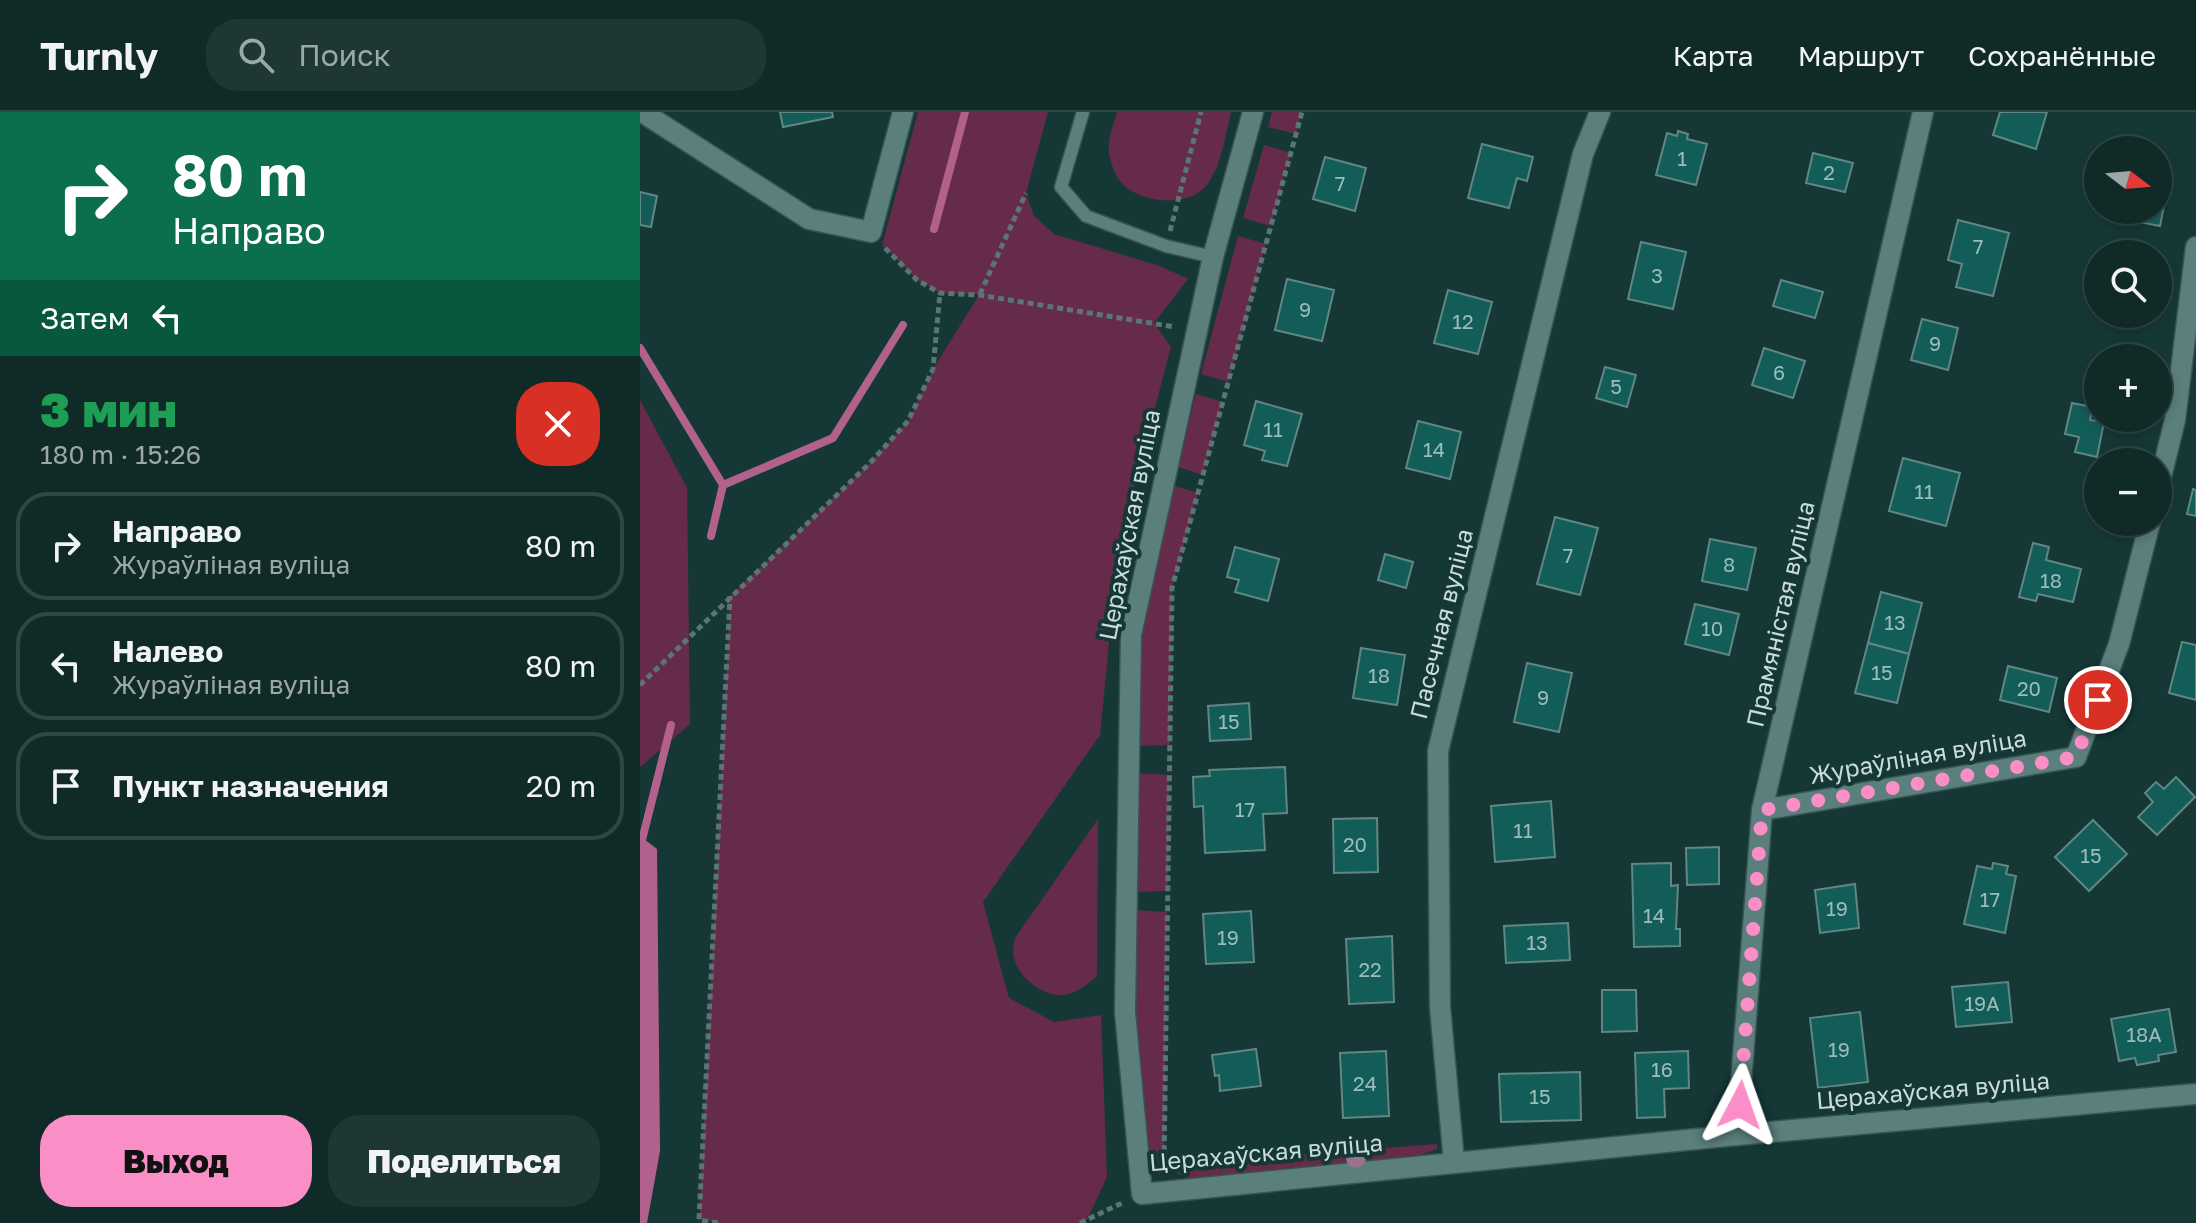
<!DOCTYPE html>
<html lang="ru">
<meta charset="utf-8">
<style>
:root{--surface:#102a28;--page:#1e3634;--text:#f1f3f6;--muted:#9ca7a8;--line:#304645;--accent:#fa8fc7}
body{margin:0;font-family:"Golos Text",sans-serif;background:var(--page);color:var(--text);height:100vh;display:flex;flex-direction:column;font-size:30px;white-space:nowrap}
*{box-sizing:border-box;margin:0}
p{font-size:26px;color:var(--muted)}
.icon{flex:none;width:44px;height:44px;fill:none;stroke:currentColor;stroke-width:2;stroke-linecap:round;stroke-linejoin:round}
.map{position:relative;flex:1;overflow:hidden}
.drawer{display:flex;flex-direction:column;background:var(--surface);width:640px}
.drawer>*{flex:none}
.banner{background:#0b6e4f;color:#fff;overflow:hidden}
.needle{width:52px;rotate:106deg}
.controls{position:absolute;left:1444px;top:24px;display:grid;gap:16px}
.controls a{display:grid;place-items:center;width:88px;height:88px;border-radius:50%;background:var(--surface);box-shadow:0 4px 12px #0003,0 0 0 2px var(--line);font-size:40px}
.pin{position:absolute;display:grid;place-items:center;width:68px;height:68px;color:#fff;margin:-34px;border:4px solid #fff;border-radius:50%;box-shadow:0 2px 8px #0007}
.me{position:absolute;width:88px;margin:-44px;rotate:4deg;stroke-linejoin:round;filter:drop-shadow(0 0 6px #0008)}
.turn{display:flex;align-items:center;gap:28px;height:168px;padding:0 40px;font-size:36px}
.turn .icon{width:104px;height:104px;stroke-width:2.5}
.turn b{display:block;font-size:56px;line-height:68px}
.then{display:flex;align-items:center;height:76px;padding:0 40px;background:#0003;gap:16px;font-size:30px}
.round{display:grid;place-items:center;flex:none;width:84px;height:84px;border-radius:32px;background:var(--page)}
.summary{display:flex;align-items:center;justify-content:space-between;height:136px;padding:0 40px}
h1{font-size:48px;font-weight:800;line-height:60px;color:#1e9e55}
.cta{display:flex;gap:16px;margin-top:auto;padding:16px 40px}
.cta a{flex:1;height:92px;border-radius:32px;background:var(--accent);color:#111;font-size:32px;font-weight:800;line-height:92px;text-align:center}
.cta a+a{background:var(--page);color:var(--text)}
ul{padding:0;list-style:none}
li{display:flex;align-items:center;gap:24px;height:108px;margin:0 16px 12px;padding:0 24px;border:4px solid var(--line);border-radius:32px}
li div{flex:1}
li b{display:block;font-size:30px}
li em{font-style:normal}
header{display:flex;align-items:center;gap:48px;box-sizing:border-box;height:112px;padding:0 40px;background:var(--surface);border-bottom:2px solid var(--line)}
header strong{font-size:38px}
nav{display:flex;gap:44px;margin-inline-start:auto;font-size:28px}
.search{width:560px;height:72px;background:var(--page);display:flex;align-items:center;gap:20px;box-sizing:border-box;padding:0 28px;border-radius:32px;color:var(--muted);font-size:30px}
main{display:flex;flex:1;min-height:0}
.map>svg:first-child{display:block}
.green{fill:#662b4b}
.water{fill:#b1618b}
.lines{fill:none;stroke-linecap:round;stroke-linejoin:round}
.stream{stroke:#b1618b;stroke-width:8}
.building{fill:#135d59;stroke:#628683;stroke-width:2}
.service-casing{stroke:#385452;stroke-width:15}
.minor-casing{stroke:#385452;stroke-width:23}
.path{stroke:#597674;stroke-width:5;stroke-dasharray:6 4;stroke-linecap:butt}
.service{stroke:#5b7f7c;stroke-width:12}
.minor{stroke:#5b7f7c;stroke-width:20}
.tree{fill:#95748c}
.route{stroke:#fa8fc7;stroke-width:14;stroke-dasharray:0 25.2}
.labels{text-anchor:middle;stroke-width:8;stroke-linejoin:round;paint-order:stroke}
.number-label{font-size:20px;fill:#9cbcba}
.street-label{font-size:24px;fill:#c9dcda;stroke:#153836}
</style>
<header>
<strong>Turnly</strong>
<div class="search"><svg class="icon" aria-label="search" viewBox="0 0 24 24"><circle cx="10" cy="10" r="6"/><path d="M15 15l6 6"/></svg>Поиск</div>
<nav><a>Карта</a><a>Маршрут</a><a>Сохранённые</a></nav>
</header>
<main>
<section class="drawer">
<div class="banner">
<div class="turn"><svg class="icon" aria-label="right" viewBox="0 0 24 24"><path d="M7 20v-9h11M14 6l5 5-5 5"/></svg><div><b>80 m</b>Направо</div></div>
<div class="then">Затем<svg class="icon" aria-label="left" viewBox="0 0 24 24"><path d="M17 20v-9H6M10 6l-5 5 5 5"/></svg></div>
</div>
<div class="summary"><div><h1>3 мин</h1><p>180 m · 15:26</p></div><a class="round" style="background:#d93025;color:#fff"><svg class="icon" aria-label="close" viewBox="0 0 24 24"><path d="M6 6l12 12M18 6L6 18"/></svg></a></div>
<ul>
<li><svg class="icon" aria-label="right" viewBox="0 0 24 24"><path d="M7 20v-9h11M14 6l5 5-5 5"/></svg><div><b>Направо</b><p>Жураўліная вуліца</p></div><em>80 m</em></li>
<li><svg class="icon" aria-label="left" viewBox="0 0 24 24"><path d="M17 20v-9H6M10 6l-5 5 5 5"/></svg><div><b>Налево</b><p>Жураўліная вуліца</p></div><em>80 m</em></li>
<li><svg class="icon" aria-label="arrive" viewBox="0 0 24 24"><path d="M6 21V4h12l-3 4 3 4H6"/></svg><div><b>Пункт назначения</b></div><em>20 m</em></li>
</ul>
<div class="cta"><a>Выход</a><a>Поделиться</a></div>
</section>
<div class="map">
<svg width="1556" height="1111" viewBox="0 0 1556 1111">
<rect width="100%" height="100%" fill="#153836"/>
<g class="green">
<polygon points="278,0 408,0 386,81 394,104 414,122 520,154 548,167 514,211 531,235 493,378 475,471 460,623 343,790 369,886 414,910 461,903 467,1065 447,1108 440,1111 78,1111 59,1107 90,484 230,351 268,309 293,257 339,183 300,181 277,168 242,133"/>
<path d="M477 0H591C585 24 582 55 565 75 547 95 506 91 486 75 477 68 471 53 469 42 467 28 473 14 477 0Z"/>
<polygon points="632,0 662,0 656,22 628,15"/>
<polygon points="624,33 651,41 631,114 603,106"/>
<polygon points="598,124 626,132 589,270 561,262"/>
<polygon points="556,282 583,290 563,363 538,355"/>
<polygon points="0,288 47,376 50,612 0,655"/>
<polygon points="532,373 558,381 532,476 530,633 498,634 500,549 506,485"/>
<polygon points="498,661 529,663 528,779 494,780"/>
<path d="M458 707 457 864C449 871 440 879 429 882 407 888 379 867 374 846 372 839 374 833 375 826Z"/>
<path d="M495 798 527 800 524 1053 797 1032V1037L775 1045 550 1067C536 1062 525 1054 511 1049L501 1029 494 900Z"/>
</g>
<polygon class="water" points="0,724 17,737 20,1039 7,1111 0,1111"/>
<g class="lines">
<g class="stream">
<polyline points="294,117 325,0"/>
<polyline points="0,236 83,373 71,424"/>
<polyline points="83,373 193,326 263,213"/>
<polyline points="0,736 31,613"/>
</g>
</g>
<g class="building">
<polygon points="140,0 192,0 193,5 143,15"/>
<polygon points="1360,0 1407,0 1396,37 1353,23"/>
<polygon points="1038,19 1048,22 1047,27 1067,32 1056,73 1016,63 1027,21 1037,24"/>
<polygon points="842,32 893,45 887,69 877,66 869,96 828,86"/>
<polygon points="1173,41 1213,51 1205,80 1166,71"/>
<polygon points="685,45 726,56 715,99 673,87"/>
<polygon points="1518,76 1527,78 1520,114 1484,107 1485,98 1518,98"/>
<polygon points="0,80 17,84 11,115 0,113"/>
<polygon points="1318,108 1369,121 1353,184 1316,175 1322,152 1308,148"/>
<polygon points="1001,130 1046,140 1033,197 988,187"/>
<polygon points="647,167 694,178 682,229 635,218"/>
<polygon points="1141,168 1183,180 1175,206 1133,194"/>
<polygon points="808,178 852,190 838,242 794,231"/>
<polygon points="1282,207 1318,216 1308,258 1271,248"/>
<polygon points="1124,236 1165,249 1153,286 1112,273"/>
<polygon points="965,255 996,263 987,295 956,286"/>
<polygon points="616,289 662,302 647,354 622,348 625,339 604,333"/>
<polygon points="1432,291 1453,295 1450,308 1464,310 1457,345 1435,340 1439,325 1425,322"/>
<polygon points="778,309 821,320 810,367 766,356"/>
<polygon points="1263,346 1320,361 1306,414 1249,399"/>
<polygon points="1553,377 1556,378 1556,404 1547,402"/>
<polygon points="915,405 958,416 940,483 897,472"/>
<polygon points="1070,427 1116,436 1107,478 1062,469"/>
<polygon points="1393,431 1409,435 1406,448 1441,457 1433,490 1398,482 1396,489 1379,485"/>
<polygon points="595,435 639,447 628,489 595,480 599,468 587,465"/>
<polygon points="745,442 773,450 766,476 738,468"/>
<polygon points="1241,480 1282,491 1269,542 1228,531"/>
<polygon points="1055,492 1099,502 1089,543 1045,532"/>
<polygon points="1542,530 1556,533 1556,588 1529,581"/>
<polygon points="1228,531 1269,542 1257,591 1215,581"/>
<polygon points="721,536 765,543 757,593 713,586"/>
<polygon points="887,551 932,561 919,620 874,610"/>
<polygon points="1368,554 1417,566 1409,600 1360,588"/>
<polygon points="609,591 611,627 570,629 568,594"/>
<polygon points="645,655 647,701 623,702 625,738 565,741 563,694 554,695 553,665 570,664 569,658"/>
<polygon points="1536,665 1555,685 1517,723 1498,705 1513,690 1505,681 1516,670 1524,677"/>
<polygon points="911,689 915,745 855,750 851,694"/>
<polygon points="737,706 738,760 694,761 693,707"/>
<polygon points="1453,708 1487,742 1449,779 1415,745"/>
<polygon points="1079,735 1079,772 1047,773 1046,736"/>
<polygon points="1031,751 1031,774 1038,773 1036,817 1040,817 1040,834 994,835 992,752"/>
<polygon points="1353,751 1368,754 1366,762 1376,764 1365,821 1324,812 1337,754 1352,757"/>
<polygon points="1215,772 1219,816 1180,821 1175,778"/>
<polygon points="611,799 614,850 566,852 563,802"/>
<polygon points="928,811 930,848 866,851 864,814"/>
<polygon points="752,824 754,890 709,892 706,827"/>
<polygon points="1368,870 1372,910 1316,915 1312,875"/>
<polygon points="962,878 996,878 997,919 962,920"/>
<polygon points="1529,897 1536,940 1518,943 1519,949 1497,953 1495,946 1479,949 1471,907"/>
<polygon points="1220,900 1228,970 1178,976 1170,906"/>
<polygon points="616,937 621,974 580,979 579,963 575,964 572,943"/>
<polygon points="746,939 749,1004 703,1006 700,941"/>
<polygon points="1048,939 1049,976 1024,977 1025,1005 997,1006 995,941"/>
<polygon points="940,960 941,1008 861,1010 859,962"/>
</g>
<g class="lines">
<g class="service-casing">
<polyline id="service" points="443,0 421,75 446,104 526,134 573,145"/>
</g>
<g class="minor-casing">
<g id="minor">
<polyline points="2,0 169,107 231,120 263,0"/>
<polyline points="613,0 573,145 491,523 485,900 502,1082 1097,1023 1556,982"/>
<polyline points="1518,377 1535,308 1556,135"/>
<polyline points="1122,698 1436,645 1479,532 1510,410"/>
<polyline points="1097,1023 1122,698 1283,0"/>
<polyline points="814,1050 800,895 798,639 943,42 960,0"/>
</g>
</g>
<g class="path">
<polyline points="530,119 561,0"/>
<polyline points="245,136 277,168 300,181 339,183 535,215"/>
<polyline points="340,182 386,81"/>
<polyline points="0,573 230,351 268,309 293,257 300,181"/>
<polyline points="580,1049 524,1053 532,476 662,0"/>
<polyline points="78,1111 59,1108 90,484"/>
<polyline points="440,1111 482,1091"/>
</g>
<use href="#service" class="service"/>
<use href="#minor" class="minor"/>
</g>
<circle class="tree" cx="716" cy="1046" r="10"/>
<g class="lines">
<polyline class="route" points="1100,993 1122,698 1436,645 1458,588"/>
</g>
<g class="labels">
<g class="number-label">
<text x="1042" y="54">1</text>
<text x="1189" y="68">2</text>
<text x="700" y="79">7</text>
<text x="1338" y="142">7</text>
<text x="1017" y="171">3</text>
<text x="665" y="205">9</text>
<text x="823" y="217">12</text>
<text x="1295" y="239">9</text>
<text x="1139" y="268">6</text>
<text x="976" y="282">5</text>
<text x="633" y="325">11</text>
<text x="794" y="345">14</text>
<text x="1284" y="387">11</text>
<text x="928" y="451">7</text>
<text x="1089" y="460">8</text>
<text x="1411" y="476">18</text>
<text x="1255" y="518">13</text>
<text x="1072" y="524">10</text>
<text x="1242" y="568">15</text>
<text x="739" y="571">18</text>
<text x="1389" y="584">20</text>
<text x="903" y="593">9</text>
<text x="589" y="617">15</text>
<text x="605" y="705">17</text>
<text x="883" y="726">11</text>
<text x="715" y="740">20</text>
<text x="1451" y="751">15</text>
<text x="1350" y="795">17</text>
<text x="1197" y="804">19</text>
<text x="1014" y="811">14</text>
<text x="588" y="833">19</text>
<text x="897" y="838">13</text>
<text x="730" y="865">22</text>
<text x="1342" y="899">19А</text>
<text x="1504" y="930">18А</text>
<text x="1199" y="945">19</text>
<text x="1022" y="965">16</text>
<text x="725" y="979">24</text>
<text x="900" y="992">15</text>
</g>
<g class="street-label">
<text transform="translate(490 413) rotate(-79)" y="8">Церахаўская вуліца</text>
<text transform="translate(1141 502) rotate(-77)" y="8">Прамяністая вуліца</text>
<text transform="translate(802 512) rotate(-76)" y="8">Пасечная вуліца</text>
<text transform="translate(1278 645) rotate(-10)" y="8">Жураўліная вуліца</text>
<text transform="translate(1293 979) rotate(-5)" y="8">Церахаўская вуліца</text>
<text transform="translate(626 1041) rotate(-5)" y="8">Церахаўская вуліца</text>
</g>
</g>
</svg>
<div class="controls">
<a><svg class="needle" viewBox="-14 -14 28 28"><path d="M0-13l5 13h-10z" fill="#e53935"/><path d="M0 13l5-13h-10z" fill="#9ca7a8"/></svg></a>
<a><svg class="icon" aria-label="search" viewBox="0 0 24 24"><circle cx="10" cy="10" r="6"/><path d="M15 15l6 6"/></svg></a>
<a>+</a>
<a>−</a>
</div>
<div class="pin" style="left:1458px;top:588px;background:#d93025"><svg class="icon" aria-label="arrive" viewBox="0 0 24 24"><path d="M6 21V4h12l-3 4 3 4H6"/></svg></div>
<svg class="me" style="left:1100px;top:993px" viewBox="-20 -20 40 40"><path d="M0-17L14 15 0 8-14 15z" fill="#fa8fc7" stroke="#fff" stroke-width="4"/></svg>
</div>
</main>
